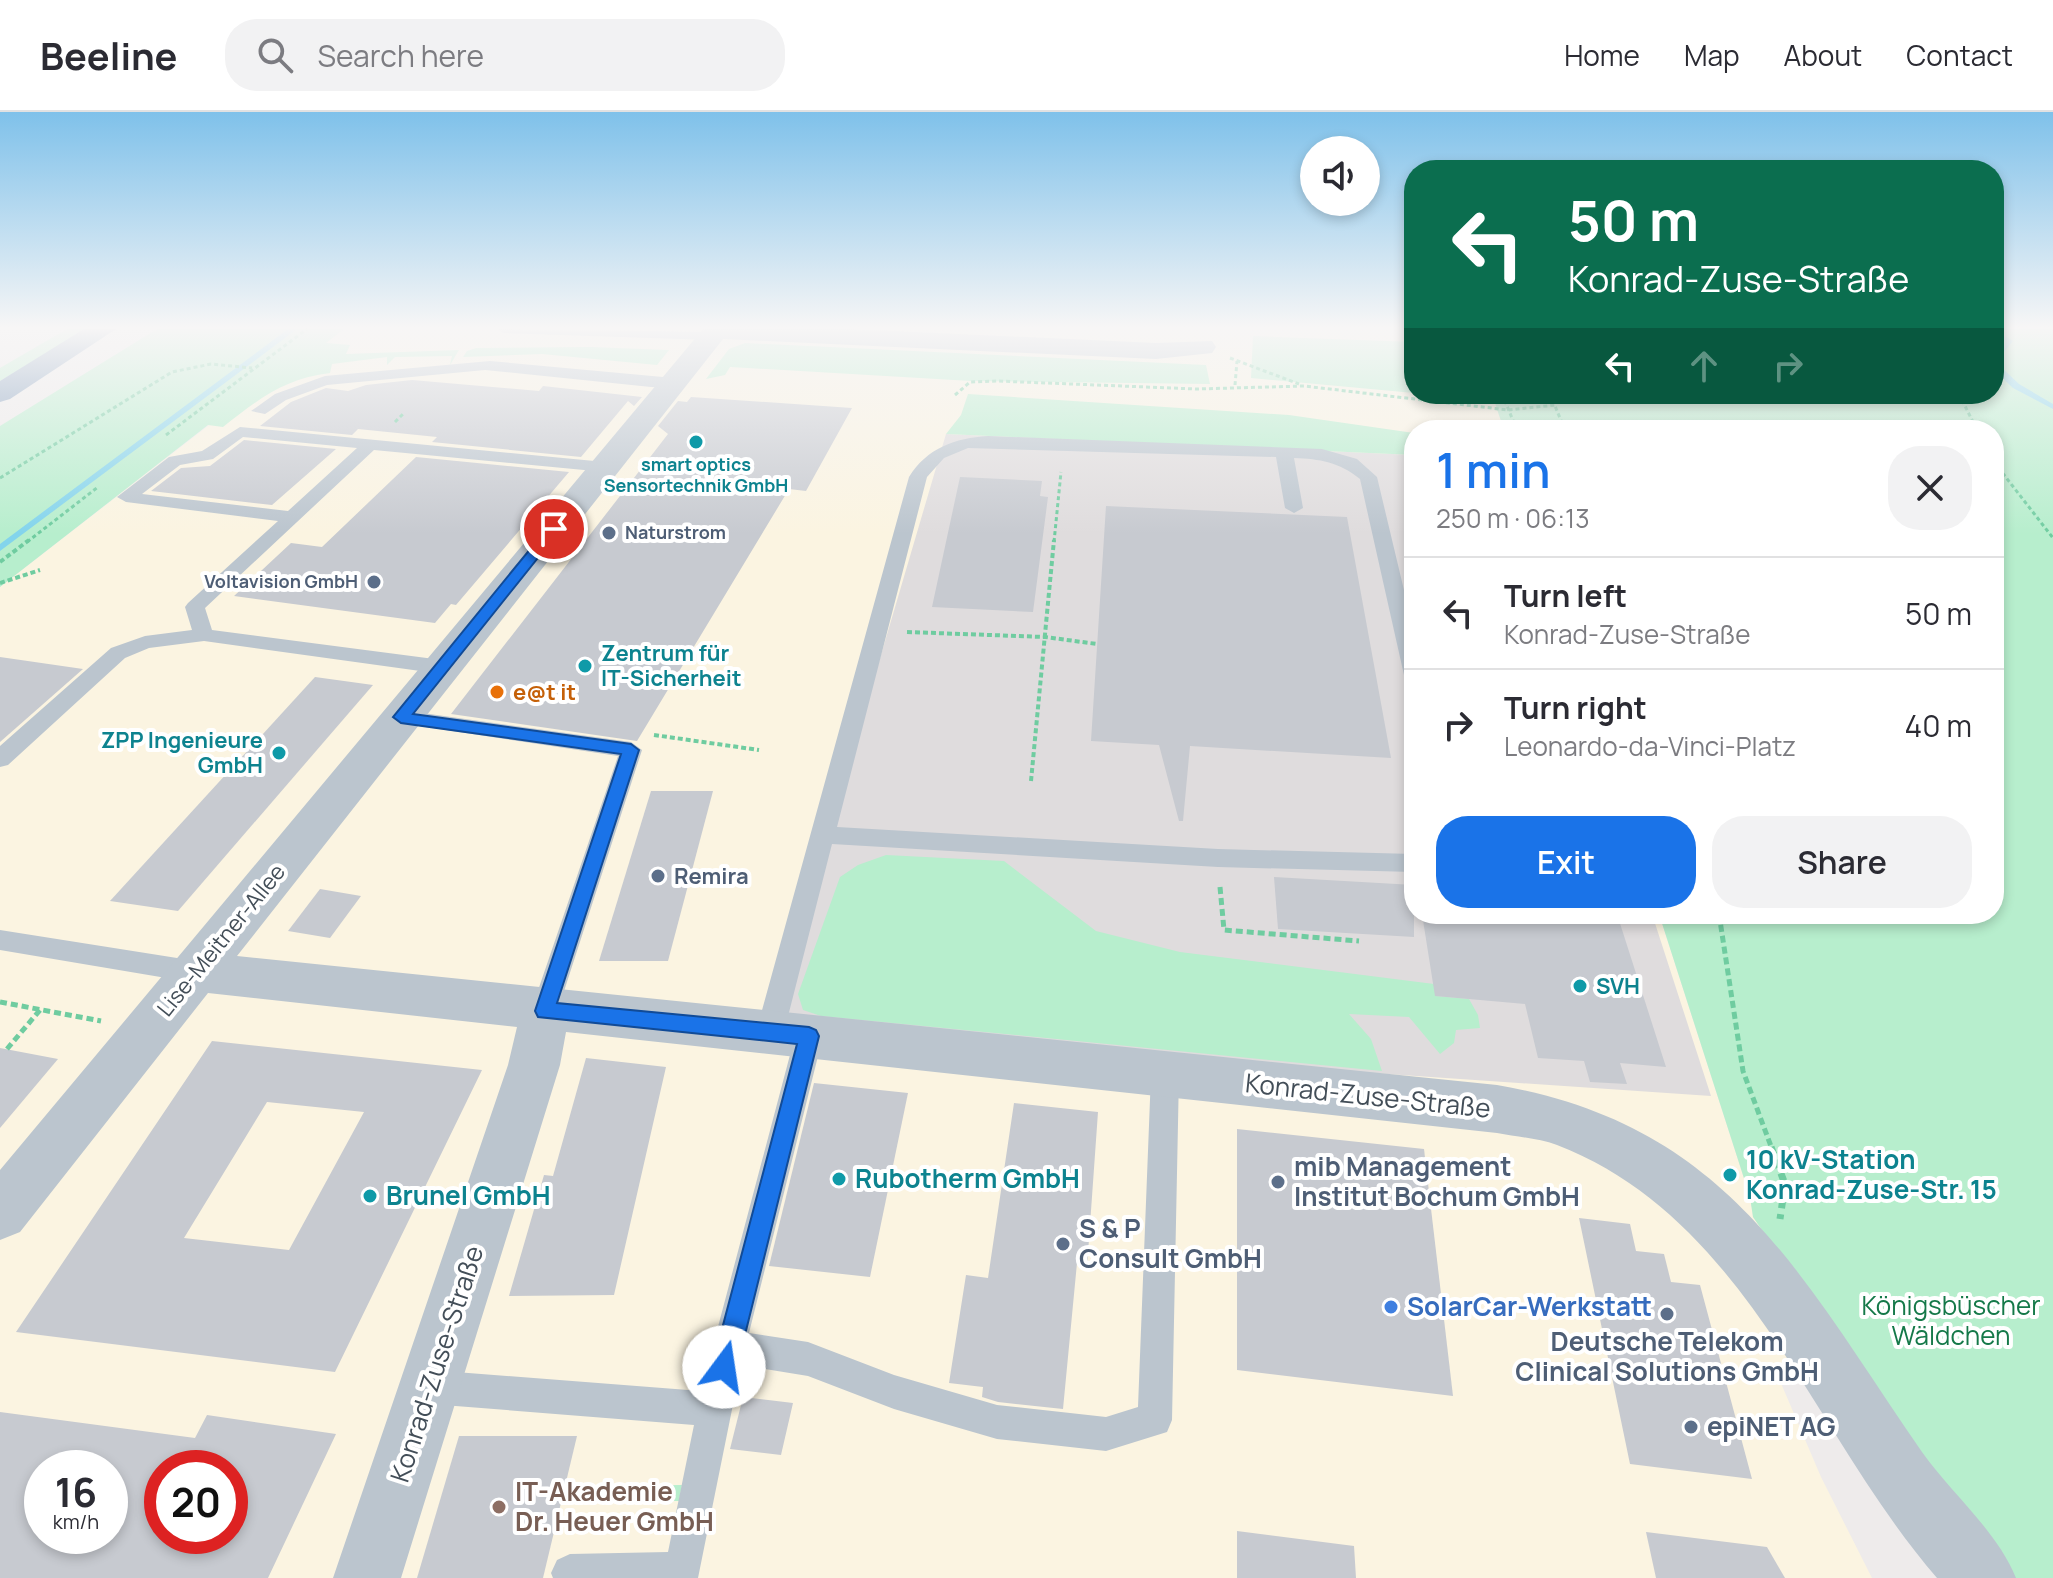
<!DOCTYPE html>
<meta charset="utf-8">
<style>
:root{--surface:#fff;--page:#f2f2f3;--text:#2b2b33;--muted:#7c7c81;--line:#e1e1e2;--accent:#1a73e8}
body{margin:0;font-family:Manrope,sans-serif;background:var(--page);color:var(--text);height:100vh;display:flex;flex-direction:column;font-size:30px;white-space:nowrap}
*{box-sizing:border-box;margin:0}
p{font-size:26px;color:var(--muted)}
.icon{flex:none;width:44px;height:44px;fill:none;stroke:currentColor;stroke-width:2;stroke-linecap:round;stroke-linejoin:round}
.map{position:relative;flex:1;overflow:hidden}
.drawer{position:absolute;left:1404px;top:308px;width:600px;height:504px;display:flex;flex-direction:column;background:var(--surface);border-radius:32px;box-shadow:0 4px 12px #0003}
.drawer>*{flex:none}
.banner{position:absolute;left:1404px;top:48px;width:600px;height:244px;border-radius:32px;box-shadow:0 4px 12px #0003;background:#0b6e4f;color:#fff;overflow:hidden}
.buttons{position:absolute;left:1300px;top:24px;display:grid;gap:16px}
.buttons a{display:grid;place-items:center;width:80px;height:80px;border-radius:50%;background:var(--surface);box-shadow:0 4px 12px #0003;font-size:40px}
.speed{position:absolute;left:24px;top:1338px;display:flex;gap:16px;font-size:40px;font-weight:700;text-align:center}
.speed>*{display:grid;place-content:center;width:104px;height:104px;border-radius:50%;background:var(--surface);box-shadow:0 4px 12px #0003;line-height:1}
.speed small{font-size:20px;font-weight:400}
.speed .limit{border:12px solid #d22;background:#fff;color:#111}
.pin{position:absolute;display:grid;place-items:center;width:68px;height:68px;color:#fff;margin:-34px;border:4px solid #fff;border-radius:50%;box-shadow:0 2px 8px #0007}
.me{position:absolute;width:88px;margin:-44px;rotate:14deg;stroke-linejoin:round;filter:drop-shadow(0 0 6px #0008)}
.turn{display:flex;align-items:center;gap:28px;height:168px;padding:0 32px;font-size:36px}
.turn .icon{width:104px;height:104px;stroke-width:2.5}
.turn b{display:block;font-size:56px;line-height:68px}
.lanes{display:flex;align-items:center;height:76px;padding:0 32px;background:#0003;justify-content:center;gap:40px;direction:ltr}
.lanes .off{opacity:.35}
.round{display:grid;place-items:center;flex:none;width:84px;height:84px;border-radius:32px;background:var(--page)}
.summary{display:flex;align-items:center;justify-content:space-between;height:136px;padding:0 32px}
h1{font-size:48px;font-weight:600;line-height:60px;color:var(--accent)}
.cta{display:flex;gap:16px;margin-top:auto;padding:16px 32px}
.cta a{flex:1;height:92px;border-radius:32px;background:var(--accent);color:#fff;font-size:32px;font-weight:600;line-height:92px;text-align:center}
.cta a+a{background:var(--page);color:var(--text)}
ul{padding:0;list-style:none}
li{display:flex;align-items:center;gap:24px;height:112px;padding:0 32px;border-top:2px solid var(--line)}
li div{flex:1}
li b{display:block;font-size:30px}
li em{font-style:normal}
header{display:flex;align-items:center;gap:48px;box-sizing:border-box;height:112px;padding:0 40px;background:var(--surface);border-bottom:2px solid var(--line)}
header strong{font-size:38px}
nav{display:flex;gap:44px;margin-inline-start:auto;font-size:28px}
.search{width:560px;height:72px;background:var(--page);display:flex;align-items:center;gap:20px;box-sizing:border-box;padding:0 28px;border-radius:32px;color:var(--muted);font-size:30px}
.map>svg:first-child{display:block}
.commercial{fill:#fbf4e1;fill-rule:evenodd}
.education{fill:#dfdcdd}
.green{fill:#b7eecd}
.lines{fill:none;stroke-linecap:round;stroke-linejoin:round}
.stream{fill:#83d4ec;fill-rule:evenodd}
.building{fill:#c7cad0;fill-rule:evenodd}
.path-far3{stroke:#6fcca0;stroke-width:3;stroke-dasharray:4 3;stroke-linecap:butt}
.path-far2{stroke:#6fcca0;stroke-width:4;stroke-dasharray:5 3;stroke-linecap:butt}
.path-far1{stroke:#6fcca0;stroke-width:5;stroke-dasharray:7 4;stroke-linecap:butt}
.path{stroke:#6fcca0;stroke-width:7;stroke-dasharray:8 6;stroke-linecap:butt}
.lane{fill:#bbc5ce;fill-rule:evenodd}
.street{fill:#bbc5ce;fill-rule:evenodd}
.highway{fill:#819cbc;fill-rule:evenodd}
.route{fill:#1a73e8;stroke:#114b97;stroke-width:2}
.culture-dot{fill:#0f9aa8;stroke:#fff;stroke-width:3}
.service-dot{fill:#5c6f8a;stroke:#fff;stroke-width:3}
.food-dot{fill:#e8710a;stroke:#fff;stroke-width:3}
.shop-dot{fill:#3f7fe0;stroke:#fff;stroke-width:3}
.education-dot{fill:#8d6e63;stroke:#fff;stroke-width:3}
.labels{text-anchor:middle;stroke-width:8;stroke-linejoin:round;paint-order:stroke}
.far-culture-label{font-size:18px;font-weight:bold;fill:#0d838f;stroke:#fff}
.far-service-label{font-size:18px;font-weight:bold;fill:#4e5e75;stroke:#fff;text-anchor:start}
.culture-label{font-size:22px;font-weight:bold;fill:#0d838f;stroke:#fff;text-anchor:start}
.food-label{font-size:22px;font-weight:bold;fill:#c56008;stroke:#fff;text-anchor:start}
.service-label{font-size:22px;font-weight:bold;fill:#4e5e75;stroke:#fff;text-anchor:start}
.street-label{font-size:22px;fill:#434e58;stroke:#fff}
.near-street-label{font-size:26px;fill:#434e58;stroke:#fff}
.near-culture-label{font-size:26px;font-weight:bold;fill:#0d838f;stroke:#fff;text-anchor:start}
.near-service-label{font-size:26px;font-weight:bold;fill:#4e5e75;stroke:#fff;text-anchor:start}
.near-park-label{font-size:26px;fill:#157949;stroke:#fff}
.near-shop-label{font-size:26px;font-weight:bold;fill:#366cbe;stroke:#fff;text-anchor:start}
.near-education-label{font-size:26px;font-weight:bold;fill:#785e54;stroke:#fff;text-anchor:start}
</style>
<header>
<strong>Beeline</strong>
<div class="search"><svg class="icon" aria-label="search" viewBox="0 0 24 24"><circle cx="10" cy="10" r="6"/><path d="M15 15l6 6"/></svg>Search here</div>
<nav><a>Home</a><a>Map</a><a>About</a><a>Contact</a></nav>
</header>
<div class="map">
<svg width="2053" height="1466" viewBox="0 0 2053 1466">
<rect width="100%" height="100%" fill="#eeebeb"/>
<path class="commercial" d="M333 217H1414V282H1492L1504 318H1414V802H1659L1750 1085 1753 1105 1833 1221 1774 1255 1821 1365 1872 1466H0V475ZM42 1356H110V1424H42ZM162 1356H230V1424H162Z"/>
<polygon class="education" points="946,322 1414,343 1414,802 1652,802 1711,984 770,920"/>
<g class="green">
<polygon points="67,217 87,217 0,269 0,256"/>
<path d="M157 217H344L326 231 350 233 346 242 459 238 450 253 452 244 395 245 387 253V245L332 252 330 261C285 266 257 288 223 315L208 313 0 475V314Z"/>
<polygon points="1994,217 2053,217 2053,1466 2014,1466 1955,1398 1753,1105 1750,1085 1659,802 1994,802 1994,318 1504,318 1492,282 1994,282"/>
<polygon points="1253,224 1414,230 1414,281 1251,266"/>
<polygon points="745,231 1206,253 1210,272 971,269 730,255 725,263 706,267 729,237"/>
<polygon points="590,235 669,238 657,253 542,242 463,245 467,239 476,236"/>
<polygon points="968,282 1289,303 1414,321 1414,343 946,322 961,303"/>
<polygon points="886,743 1004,749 1096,819 1180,840 1434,872 1436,884 1469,887 1478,903 1480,916 1456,918 1454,931 1440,942 1409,905 1349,902 1371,927 1382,959 821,904 803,898 798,882 840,765 858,753"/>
<polygon points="682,1373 679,1389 575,1389 579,1374"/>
</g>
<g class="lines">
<g class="stream">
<polygon points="288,217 297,217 0,439 0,432"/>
<polygon points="1994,218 2013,229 2003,241 2001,255 2019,272 2053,292 2053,297 2013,276 1994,258 1995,241 2005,230 1994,223"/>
</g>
</g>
<g class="building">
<polygon points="412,268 539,279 543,274 642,285 634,294 628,289 581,345 432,330 437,325 358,317 352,323 260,314 291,290 326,276 348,279 366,273"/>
<polygon points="691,285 852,296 806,379 789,377 637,629 451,602 668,322 658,314 678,289 687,290"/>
<polygon points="244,328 336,337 272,393 151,379 181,356 210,354"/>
<polygon points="416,345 569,360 456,493 451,492 435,511 234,484 291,431 322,435"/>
<polygon points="960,365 1042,369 1040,384 1048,385 1033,500 932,495"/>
<polygon points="1106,394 1347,405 1391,646 1190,634 1183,709 1179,709 1159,633 1091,629"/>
<polygon points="0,545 83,557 0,630"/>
<polygon points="315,565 373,573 178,799 110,789"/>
<polygon points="651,679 713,679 668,849 599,849"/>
<polygon points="1274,765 1414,773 1414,825 1278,817"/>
<polygon points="320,777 361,784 330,826 288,819"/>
<polygon points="1422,802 1617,802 1666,955 1620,951 1627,972 1590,970 1584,949 1538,946 1525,892 1435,884"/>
<path d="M212 929 482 958 335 1260 16 1220ZM267 990 364 1000 289 1138 184 1126Z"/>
<polygon points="0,936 58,947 0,1016"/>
<polygon points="586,946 666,955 614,1183 509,1184 544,1063 553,1064"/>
<polygon points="814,971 908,981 870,1165 769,1154"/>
<polygon points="1014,991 1098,1000 1087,1155 1077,1151 1063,1297 998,1290 982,1285 983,1275 949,1271 966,1163 988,1166"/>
<polygon points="1237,1017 1424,1037 1453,1284 1237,1258"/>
<polygon points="1579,1106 1630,1112 1636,1139 1664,1142 1671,1170 1700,1173 1752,1367 1630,1352"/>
<polygon points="743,1285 793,1291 781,1343 730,1337"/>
<path d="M0 1300 195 1326 207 1303 336 1322 268 1466H0ZM42 1356H110V1424H42ZM162 1356H230V1424H162Z"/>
<polygon points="459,1324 577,1324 543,1466 417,1466"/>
<polygon points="1237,1419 1354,1434 1356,1466 1237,1466"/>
<polygon points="1646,1420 1767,1435 1785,1466 1656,1466"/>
</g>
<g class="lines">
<g class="path-far3">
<polyline points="1230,246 1299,272"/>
<polyline points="1235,273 1237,249"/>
<polyline points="1502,282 1517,318"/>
<polyline points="1550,282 1565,318"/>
<polyline points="1959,282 1977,318"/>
<polyline points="955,283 970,270 997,269 1196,277 1304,274 1508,298 1556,293"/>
<polyline points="395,310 403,302"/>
<polyline points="166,323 307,217"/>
<polyline points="1994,350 2053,426"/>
<polyline points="0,366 172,260 211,252 252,256"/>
<polyline points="27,430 98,375"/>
<polyline points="1054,430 1061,360"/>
</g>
<g class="path-far2">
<polyline points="0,450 29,428"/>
<polyline points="0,471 40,458"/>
<polyline points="907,520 1045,525 1097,532"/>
<polyline points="654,623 759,638"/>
<polyline points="1031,669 1054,428"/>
</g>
<g class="path-far1">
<polyline points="1220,775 1224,818 1359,829"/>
<polyline points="1719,802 1743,959 1772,1037"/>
<polyline points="0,890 101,909"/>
<polyline points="7,937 40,898"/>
</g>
<polyline class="path" points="1771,1035 1785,1072 1780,1107"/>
<g class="lane">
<polygon points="497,217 711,220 718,224 711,228 504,221"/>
<polygon points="490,249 674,266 682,271 674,276 651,275 485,258 327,273 286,288 265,302 251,299 275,282 325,264"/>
<path d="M240 315 605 350 614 355 605 360 374 338 205 496 212 518 442 548 452 555 449 560 442 562 204 529 149 536 125 546 8 653 0 655V634L111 536 145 524 192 518 185 495 188 491 278 409 126 390 117 385 169 345 202 339ZM243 325 357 336 288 399 142 382 180 353 213 347Z"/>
<path d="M988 324 1322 337 1357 347 1377 365 1414 520V570L1404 563 1360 367C1339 350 1320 347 1294 346L1303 396 1294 401 1285 396 1276 345 968 336 944 346 927 365 837 715 1218 737 1414 742V760L1218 755 832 732 784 920 780 928 770 932 760 928 756 920 909 365C927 336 955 326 988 324Z"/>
<polygon points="401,598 631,630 642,638 555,907 545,910 535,907 531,899 618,644 393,610 390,605"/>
<polygon points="0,818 196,849 205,852 209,860 205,868 196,871 0,838"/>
<polygon points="809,912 819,916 823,924 749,1221 808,1230 894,1263 997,1293 1106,1305 1138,1295 1151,962 1155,953 1165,950 1175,953 1179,962 1172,1308 1167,1320 1106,1339 997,1327 894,1297 808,1264 741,1253 698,1466 553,1466 551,1461 557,1448 570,1442 668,1440 694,1313 430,1292 418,1287 413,1275 418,1263 430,1258 701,1279 795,924 799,916"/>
</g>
<path class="street" d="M703 217H849L1156 231 1212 229 1216 235 1212 241 1156 247 723 227 237 844 1497 973C1730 1013 1800 1164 1922 1340 1952 1382 1997 1419 2016 1466H1937C1812 1322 1748 1107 1557 1033 1538 1026 1517 1025 1497 1021L566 920 560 953 401 1466H333L508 953 517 915 208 881 20 1120 0 1128V1058Z"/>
<polygon class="highway" points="84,217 116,217 10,287 0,290 0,269"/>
</g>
<linearGradient id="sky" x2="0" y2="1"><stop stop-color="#7fc1ea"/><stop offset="0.51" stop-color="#f7f6f6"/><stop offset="1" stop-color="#f7f6f6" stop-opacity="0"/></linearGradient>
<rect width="2053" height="422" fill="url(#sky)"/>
<polygon class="route" points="549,414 561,417 413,602 631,632 639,638 557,891 809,915 816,918 819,924 737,1255 733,1264 724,1268 715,1264 712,1255 797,932 538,905 535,899 621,642 401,611 393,605"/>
<g class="culture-dot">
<circle cx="696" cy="330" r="8"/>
<circle cx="585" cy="554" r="8"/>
<circle cx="279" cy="641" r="8"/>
<circle cx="1580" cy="874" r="8"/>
<circle cx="1730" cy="1063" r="8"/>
<circle cx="839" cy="1067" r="8"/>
<circle cx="370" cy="1084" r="8"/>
</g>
<g class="service-dot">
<circle cx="609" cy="421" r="8"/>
<circle cx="374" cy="470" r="8"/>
<circle cx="658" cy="764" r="8"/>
<circle cx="1278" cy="1070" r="8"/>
<circle cx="1063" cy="1132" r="8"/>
<circle cx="1667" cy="1202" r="8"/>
<circle cx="1691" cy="1315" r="8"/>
</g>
<circle class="food-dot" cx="497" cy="580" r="8"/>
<circle class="shop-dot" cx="1391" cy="1195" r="8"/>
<circle class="education-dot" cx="499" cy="1395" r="8"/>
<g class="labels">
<g class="far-culture-label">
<text x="696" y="359">smart optics<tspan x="696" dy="21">Sensortechnik GmbH</tspan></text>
</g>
<g class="far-service-label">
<text x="625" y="427">Naturstrom</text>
<text x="358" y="476" text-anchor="end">Voltavision GmbH</text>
</g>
<g class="culture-label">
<text x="601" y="549">Zentrum für<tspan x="601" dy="25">IT-Sicherheit</tspan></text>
<text x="263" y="636" text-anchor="end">ZPP Ingenieure<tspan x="263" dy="25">GmbH</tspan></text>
<text x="1596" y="882">SVH</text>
</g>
<g class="food-label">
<text x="513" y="588">e@t it</text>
</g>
<g class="service-label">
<text x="674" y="772">Remira</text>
</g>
<g class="street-label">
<text transform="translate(221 828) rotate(-51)" y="8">Lise-Meitner-Allee</text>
</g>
<g class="near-street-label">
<text transform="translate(1368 984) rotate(6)" y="9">Konrad-Zuse-Straße</text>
<text transform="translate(437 1252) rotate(-72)" y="9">Konrad-Zuse-Straße</text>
</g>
<g class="near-culture-label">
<text x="1746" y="1057">10 kV-Station<tspan x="1746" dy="30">Konrad-Zuse-Str. 15</tspan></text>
<text x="855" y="1076">Rubotherm GmbH</text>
<text x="386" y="1093">Brunel GmbH</text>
</g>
<g class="near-service-label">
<text x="1294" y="1064">mib Management<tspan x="1294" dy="30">Institut Bochum GmbH</tspan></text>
<text x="1079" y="1126">S &amp; P<tspan x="1079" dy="30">Consult GmbH</tspan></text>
<text x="1667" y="1239" text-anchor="middle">Deutsche Telekom<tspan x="1667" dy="30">Clinical Solutions GmbH</tspan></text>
<text x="1707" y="1324">epiNET AG</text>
</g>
<g class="near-park-label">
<text x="1951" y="1203">Königsbüscher<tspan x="1951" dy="30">Wäldchen</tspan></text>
</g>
<g class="near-shop-label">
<text x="1407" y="1204">SolarCar-Werkstatt</text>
</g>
<g class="near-education-label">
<text x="515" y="1389">IT-Akademie<tspan x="515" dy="30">Dr. Heuer GmbH</tspan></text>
</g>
</g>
</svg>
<div class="buttons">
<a><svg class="icon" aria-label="sound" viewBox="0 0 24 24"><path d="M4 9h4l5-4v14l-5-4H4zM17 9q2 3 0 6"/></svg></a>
</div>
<div class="speed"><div>16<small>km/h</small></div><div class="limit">20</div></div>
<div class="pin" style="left:554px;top:417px;background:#d93025"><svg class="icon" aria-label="arrive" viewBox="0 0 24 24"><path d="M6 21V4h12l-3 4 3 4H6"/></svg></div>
<svg class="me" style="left:724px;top:1255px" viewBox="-20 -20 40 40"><circle r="19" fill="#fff"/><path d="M0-13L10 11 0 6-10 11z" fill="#1a73e8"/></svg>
<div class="banner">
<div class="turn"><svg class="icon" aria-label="left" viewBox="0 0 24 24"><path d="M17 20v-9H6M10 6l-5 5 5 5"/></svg><div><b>50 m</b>Konrad-Zuse-Straße</div></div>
<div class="lanes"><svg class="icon" aria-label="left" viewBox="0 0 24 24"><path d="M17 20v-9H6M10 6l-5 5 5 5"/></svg><svg class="icon off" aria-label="ahead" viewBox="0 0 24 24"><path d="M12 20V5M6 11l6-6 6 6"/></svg><svg class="icon off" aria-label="right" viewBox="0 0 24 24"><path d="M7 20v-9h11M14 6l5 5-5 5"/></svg></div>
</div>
<section class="drawer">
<div class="summary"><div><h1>1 min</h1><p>250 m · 06:13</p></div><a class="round"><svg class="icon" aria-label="close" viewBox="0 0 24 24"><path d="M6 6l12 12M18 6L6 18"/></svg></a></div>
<ul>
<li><svg class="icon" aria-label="left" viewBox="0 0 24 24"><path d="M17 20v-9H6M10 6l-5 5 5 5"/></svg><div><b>Turn left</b><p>Konrad-Zuse-Straße</p></div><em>50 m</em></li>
<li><svg class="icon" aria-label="right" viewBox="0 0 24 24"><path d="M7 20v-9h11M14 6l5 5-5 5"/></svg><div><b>Turn right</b><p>Leonardo-da-Vinci-Platz</p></div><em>40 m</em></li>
</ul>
<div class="cta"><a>Exit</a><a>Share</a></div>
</section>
</div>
